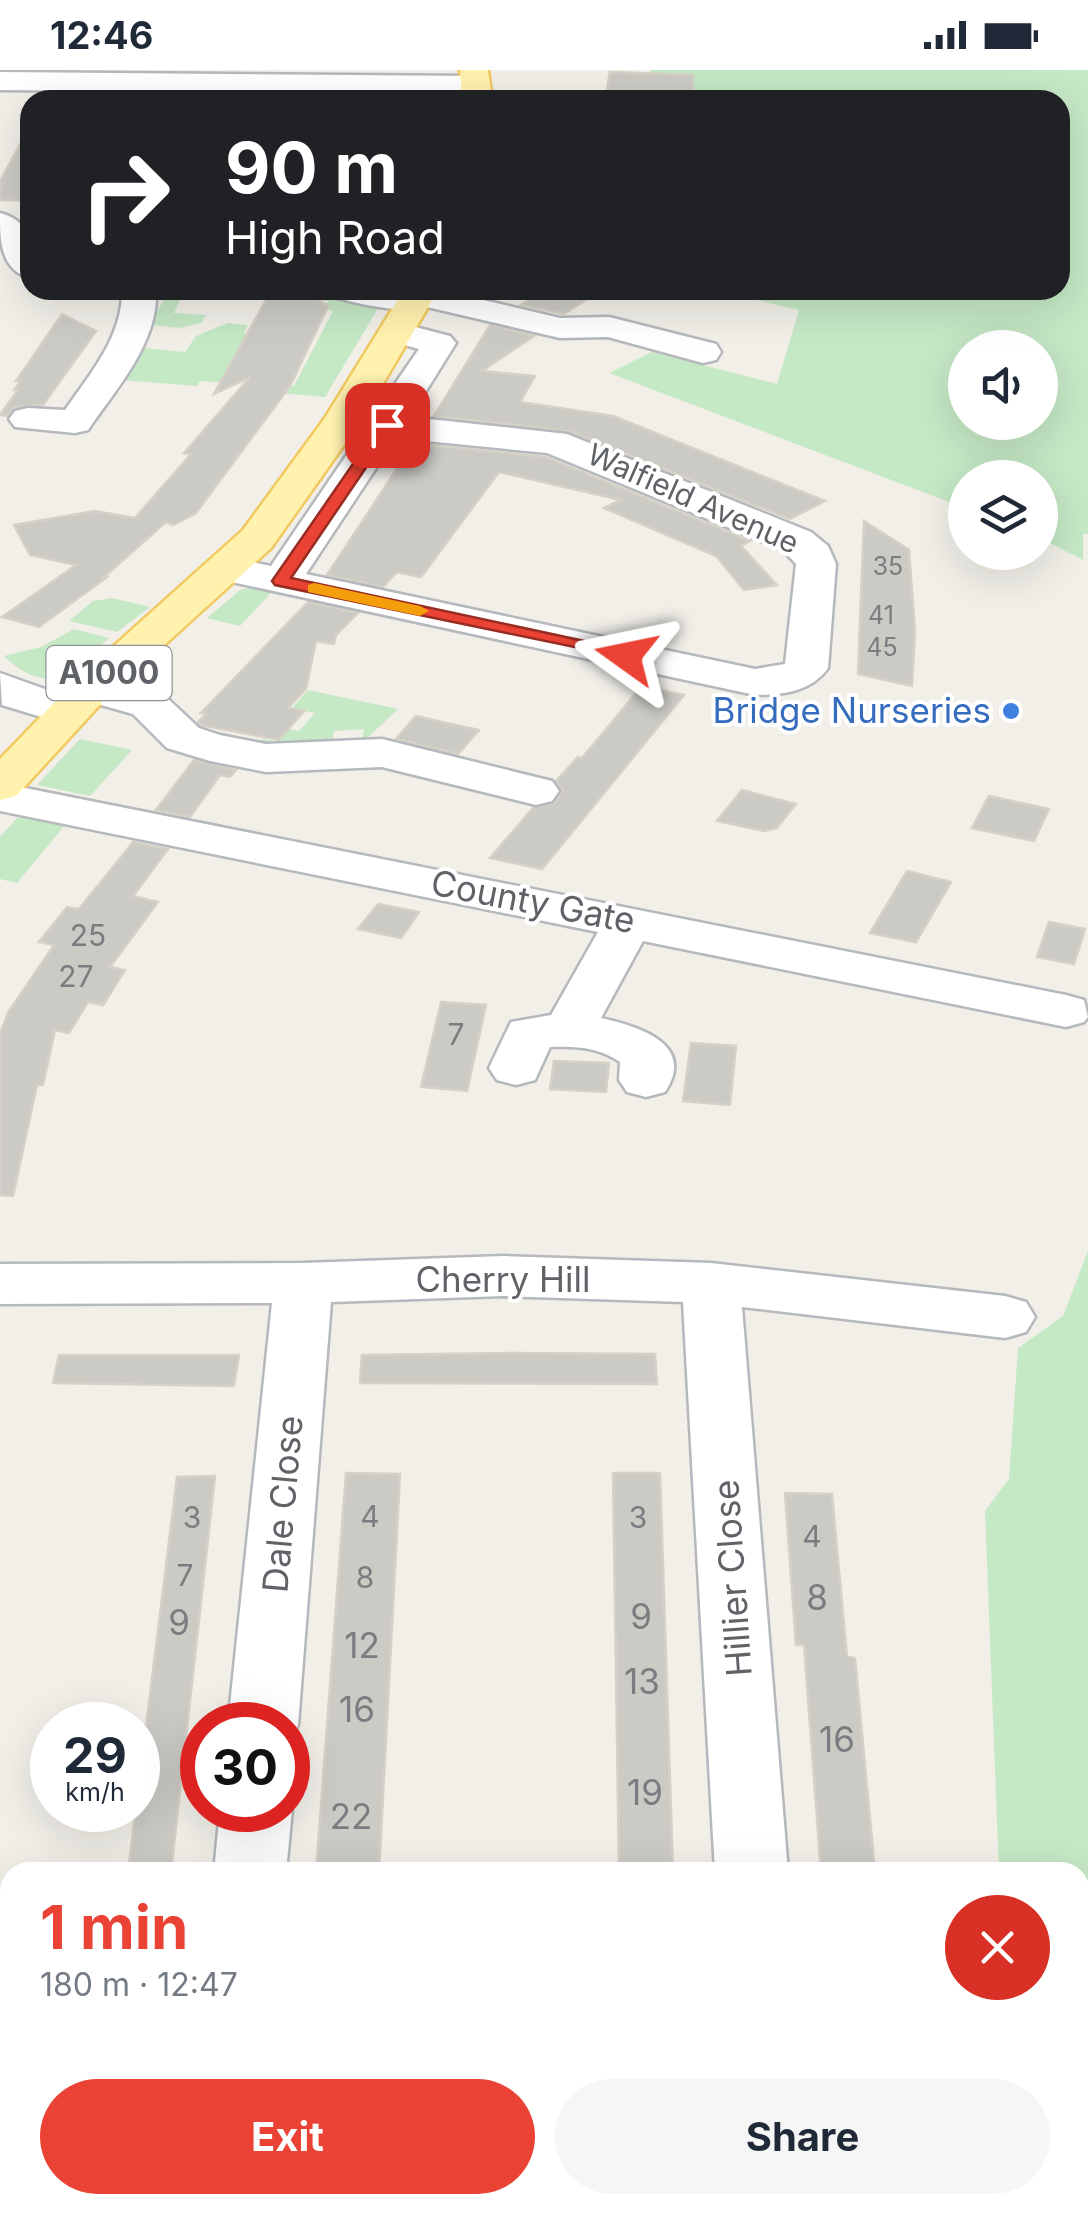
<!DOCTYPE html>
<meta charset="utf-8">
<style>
:root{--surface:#fff;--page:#f6f6f7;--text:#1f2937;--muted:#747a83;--accent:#ea4335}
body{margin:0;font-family:Inter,sans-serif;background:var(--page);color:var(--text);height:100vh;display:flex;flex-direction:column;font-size:38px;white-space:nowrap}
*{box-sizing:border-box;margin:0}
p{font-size:32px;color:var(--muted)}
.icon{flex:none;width:55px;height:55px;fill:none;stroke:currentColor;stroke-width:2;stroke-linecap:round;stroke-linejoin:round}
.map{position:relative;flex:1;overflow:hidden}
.sheet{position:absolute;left:0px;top:1792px;width:1090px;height:352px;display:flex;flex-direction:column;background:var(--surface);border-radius:30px 30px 0 0;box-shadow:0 10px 40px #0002}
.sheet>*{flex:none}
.top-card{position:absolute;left:20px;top:20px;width:1050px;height:210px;border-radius:30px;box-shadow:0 10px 40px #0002;background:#202124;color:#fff;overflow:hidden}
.fabs{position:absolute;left:948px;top:260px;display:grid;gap:20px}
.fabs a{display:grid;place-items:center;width:110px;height:110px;border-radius:50%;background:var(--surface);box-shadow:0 10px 40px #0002;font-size:50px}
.speed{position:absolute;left:30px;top:1632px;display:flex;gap:20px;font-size:50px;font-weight:700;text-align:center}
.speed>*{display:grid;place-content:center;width:130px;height:130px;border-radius:50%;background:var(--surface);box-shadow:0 10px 40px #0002;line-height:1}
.speed small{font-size:25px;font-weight:400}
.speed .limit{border:15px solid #d22;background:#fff;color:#111}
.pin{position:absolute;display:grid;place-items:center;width:85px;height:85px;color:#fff;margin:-42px;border-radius:20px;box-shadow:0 5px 15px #0006}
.me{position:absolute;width:110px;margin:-55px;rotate:282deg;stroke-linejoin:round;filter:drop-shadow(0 0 8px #0008)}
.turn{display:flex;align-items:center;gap:35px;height:210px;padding:0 40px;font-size:45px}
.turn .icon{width:130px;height:130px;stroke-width:2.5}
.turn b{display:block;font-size:70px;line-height:85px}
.round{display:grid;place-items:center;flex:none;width:105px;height:105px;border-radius:52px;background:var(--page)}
.head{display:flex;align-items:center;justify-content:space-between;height:170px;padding:0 40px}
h1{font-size:60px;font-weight:700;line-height:75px;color:var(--accent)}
.action{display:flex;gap:20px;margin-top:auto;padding:20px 40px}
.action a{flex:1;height:115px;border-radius:60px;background:var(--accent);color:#fff;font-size:40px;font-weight:700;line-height:115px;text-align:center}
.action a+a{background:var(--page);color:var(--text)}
.status{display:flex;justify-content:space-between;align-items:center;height:70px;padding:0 50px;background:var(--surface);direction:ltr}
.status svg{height:28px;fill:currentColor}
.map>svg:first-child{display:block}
.green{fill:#c5e8c5;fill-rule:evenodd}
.building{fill:#cccac5;stroke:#d6d1c6;stroke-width:2.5}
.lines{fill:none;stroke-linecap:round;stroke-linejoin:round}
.minor-casing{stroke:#b5b8bc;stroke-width:5}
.major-casing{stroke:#f2c960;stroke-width:5}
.minor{fill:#fff;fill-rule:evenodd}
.major{fill:#fff2af;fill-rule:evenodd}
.route{fill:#ea4335;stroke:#982c22;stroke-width:2.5}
.slow{fill:#f59e0b}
.shop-dot{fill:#3f7fe0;stroke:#fff;stroke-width:4}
.labels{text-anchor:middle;stroke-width:8;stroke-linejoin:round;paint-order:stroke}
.far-number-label{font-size:25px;fill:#7a7d7f}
.far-street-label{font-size:30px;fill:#5f6368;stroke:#fff}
.number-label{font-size:30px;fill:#7a7d7f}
.shield{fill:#fff;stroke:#8f9295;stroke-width:2.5}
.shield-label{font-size:32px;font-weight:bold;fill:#5f6368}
.shop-label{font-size:35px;fill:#366cbe;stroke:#fff;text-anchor:end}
.street-label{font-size:35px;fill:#5f6368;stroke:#fff}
.near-number-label{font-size:35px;fill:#7a7d7f}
</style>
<div class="status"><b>12:46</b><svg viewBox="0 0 49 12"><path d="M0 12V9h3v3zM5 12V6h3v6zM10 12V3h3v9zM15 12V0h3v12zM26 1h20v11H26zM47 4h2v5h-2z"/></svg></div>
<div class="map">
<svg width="1088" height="2143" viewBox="0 0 1088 2143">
<rect width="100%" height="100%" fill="#f1efe8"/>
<g class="green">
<path d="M651 0H1088V464H1083V490L1040 468V408H965V438L609 303 652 282 777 314 799 240 714 220H1060V30H651ZM965 278H1040V352H965Z"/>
<polygon points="169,220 185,220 174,243 206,245 201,253 180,258 150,255"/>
<polygon points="284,220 344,226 379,237 325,327 254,321 258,313 294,316 333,241 324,239 328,231 257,223 249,229 235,228 240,221"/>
<polygon points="228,253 248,255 244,263 250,264 236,281 244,282 226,313 200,311 197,316 120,310 144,278 185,282 196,266"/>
<polygon points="250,517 271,523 240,556 207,548 240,520"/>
<polygon points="112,528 150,537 117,562 69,551 93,531"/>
<path d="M74 559 109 568C70 601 51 630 4 586L41 577Z"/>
<polygon points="308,620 398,639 361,674 364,659 334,661 331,676 256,676 262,669 279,672 290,659 299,661 315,643 292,638"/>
<polygon points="80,669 132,680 90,726 37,715"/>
<polygon points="18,747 65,755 17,813 0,809 0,767"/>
<polygon points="1088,1181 1088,2143 1019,2143 1018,2135 1080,2135 1080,1802 999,1802 985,1441 1009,1409 1018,1278 1063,1246"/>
</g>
<g class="building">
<polygon points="610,2 693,5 693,30 605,30"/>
<polygon points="30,56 30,131 0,130 0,111"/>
<polygon points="544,220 601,220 564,244 521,235"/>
<polygon points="267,228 318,230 328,236 290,316 196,443 173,455 166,452 104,507 107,507 39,557 2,547 76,495 30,485 14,455 95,441 135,448 191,384 184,383 250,307 214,324"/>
<polygon points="62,244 96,261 43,335 14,337 7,346 0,345 18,320 14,320 21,311 16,311"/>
<polygon points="490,255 534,266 482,301 535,306 520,332 613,346 825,431 790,449 568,361 434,346"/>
<polygon points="418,374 546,387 750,471 741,476 777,515 744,520 716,486 604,438 621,430 499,402 421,507 397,502 383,517 327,505 410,379"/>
<polygon points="864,451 909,480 915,562 912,616 858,604"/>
<polygon points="308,532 358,543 336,565 334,574 316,571 306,619 288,638 304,641 279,670 201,655 198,652 206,644 201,643"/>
<polygon points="642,616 684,625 542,799 490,788 533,738 555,733 563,721 556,711 578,687 582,688"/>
<polygon points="416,646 446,653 479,660 458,684 396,669"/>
<polygon points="194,690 236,700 230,707 220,705 190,747 156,740"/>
<polygon points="742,720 796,734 777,758 764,761 717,751"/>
<polygon points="989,726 1049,739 1034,771 972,758"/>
<polygon points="133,772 168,779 133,826 158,832 110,897 125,900 103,935 88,932 69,963 55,960 43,1015 37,1015 13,1126 0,1125 0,963 9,941 54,875 39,872 67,837 79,839"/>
<polygon points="907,801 951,812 916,872 870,863"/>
<polygon points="378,834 419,842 401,868 358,859"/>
<polygon points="1049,852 1085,859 1074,894 1037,887"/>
<polygon points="441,932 486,935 467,1021 421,1017"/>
<polygon points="691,973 736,976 730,1035 683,1031"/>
<polygon points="554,991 609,993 606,1022 550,1019"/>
<polygon points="514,1283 655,1284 657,1314 360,1313 362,1285"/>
<polygon points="59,1285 239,1285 234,1316 53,1313"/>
<polygon points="346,1403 400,1404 379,1802 316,1802"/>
<polygon points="613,1403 660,1403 673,1802 619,1802"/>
<polygon points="215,1406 171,1802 128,1802 177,1407"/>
<polygon points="785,1423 832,1424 847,1587 855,1588 875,1802 821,1802 804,1575 796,1575"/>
</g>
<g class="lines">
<g class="minor-casing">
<g id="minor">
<polygon points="0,2 475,6 485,9 489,15 485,21 475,24 0,20"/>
<path d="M0 143C35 152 30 178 30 208 0 200 0 170 0 143Z"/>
<path d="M122 220H156C159 272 116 319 88 360L75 363 15 357 9 349 15 341 28 338 65 340C90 304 123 266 122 220Z"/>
<path d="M328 220H441L560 248 609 247 716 274 721 282 716 290 703 293 608 267 560 268 427 237C400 244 360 234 333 227Z"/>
<path d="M396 252 450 266 456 273 410 347 567 364 811 462 828 476 836 494 828 598C811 622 782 625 755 625L213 508 207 499 213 490 227 487 271 496 361 364 329 359 323 351 329 343 342 340 375 343 419 279 384 269 379 262 384 255ZM396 368 547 383 783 480 796 494 785 594 755 599 306 504Z"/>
<polygon points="0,603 84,633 90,642 84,651 68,655 2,635"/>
<polygon points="91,606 165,626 199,658 220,665 266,674 382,669 552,711 559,721 552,731 536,735 382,697 266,702 210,691 167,678 133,644 76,628 69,619 76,610"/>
<path d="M0 713 1066 925 1084 930 1088 947 1084 952 1066 957 643 871 601 948C638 956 697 974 665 1022L646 1027 627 1022 619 1010 620 992C598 977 576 976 550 977L535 1010 516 1015 497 1010 489 998 511 952 551 945 598 862 0 741Z"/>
<polygon points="504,1186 711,1193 1005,1226 1026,1232 1035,1247 1026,1262 1005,1268 742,1237 788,1802 715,1802 683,1232 504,1226 331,1232 298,1655 288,1675 288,1655 228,1655 272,1233 0,1234 0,1194 303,1193"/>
<polygon points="288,1731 292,1740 286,1802 214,1802 220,1740 288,1740"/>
<polygon points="732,2135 814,2135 815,2143 733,2143"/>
</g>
</g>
<g class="major-casing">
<g id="major">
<polygon points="460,0 488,0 492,30 462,30"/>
<polygon points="404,220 438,220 361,351 271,478 106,628 16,726 0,730 0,689 76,610 243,460 325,348"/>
</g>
</g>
<use href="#minor" class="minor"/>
<use href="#major" class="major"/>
</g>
<polygon class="route" points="387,351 395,355 291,508 626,580 635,586 632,589 275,515 272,511 382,352"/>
<polygon class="slow" points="314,513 420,536 429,541 420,546 308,522 308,515"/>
<circle class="shop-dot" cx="1011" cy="641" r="10"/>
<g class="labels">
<g class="far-number-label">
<text x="888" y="505">35</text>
<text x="881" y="554">41</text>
<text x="882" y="586">45</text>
</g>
<g class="far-street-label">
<text transform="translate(693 429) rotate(24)" y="10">Walfield Avenue</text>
</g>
<g class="number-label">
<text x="88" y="876">25</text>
<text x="76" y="917">27</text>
<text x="456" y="975">7</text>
<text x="370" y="1457">4</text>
<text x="192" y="1458">3</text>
<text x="638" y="1458">3</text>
<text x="812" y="1477">4</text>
<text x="185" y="1516">7</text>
<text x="365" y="1518">8</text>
</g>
<rect class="shield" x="46.5" y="576" width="125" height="54" rx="8"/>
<g class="shield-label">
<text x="109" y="614">A1000</text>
</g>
<g class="shop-label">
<text x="991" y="653">Bridge Nurseries</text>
</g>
<g class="street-label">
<text transform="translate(533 832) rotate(11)" y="12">County Gate</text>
<text x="503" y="1222">Cherry Hill</text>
<text transform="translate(283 1434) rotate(-85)" y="12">Dale Close</text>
<text transform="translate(733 1508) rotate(-94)" y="12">Hillier Close</text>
</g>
<g class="near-number-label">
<text x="817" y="1540">8</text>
<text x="641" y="1559">9</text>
<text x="179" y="1565">9</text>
<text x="362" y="1588">12</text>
<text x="642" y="1624">13</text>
<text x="357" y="1652">16</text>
<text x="837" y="1682">16</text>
<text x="645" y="1735">19</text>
<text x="351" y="1759">22</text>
</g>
</g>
</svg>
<div class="fabs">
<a><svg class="icon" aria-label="sound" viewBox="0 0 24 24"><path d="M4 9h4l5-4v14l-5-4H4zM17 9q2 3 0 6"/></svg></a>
<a><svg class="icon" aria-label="layers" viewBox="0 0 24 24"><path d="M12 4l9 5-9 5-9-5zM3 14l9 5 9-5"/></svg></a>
</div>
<div class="speed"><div>29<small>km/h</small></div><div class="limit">30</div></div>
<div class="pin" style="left:387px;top:355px;background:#d93025"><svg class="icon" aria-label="arrive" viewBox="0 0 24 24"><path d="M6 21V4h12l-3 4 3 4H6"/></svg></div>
<svg class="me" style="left:626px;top:586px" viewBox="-20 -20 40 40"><path d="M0-17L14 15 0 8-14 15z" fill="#ea4335" stroke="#fff" stroke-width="4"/></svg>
<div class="top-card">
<div class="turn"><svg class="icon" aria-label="right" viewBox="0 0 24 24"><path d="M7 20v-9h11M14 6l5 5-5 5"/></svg><div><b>90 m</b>High Road</div></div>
</div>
<section class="sheet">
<div class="head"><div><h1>1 min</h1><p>180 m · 12:47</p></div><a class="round" style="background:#d93025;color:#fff"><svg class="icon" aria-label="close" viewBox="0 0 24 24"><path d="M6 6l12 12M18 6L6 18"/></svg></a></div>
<div class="action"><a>Exit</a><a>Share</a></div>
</section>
</div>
